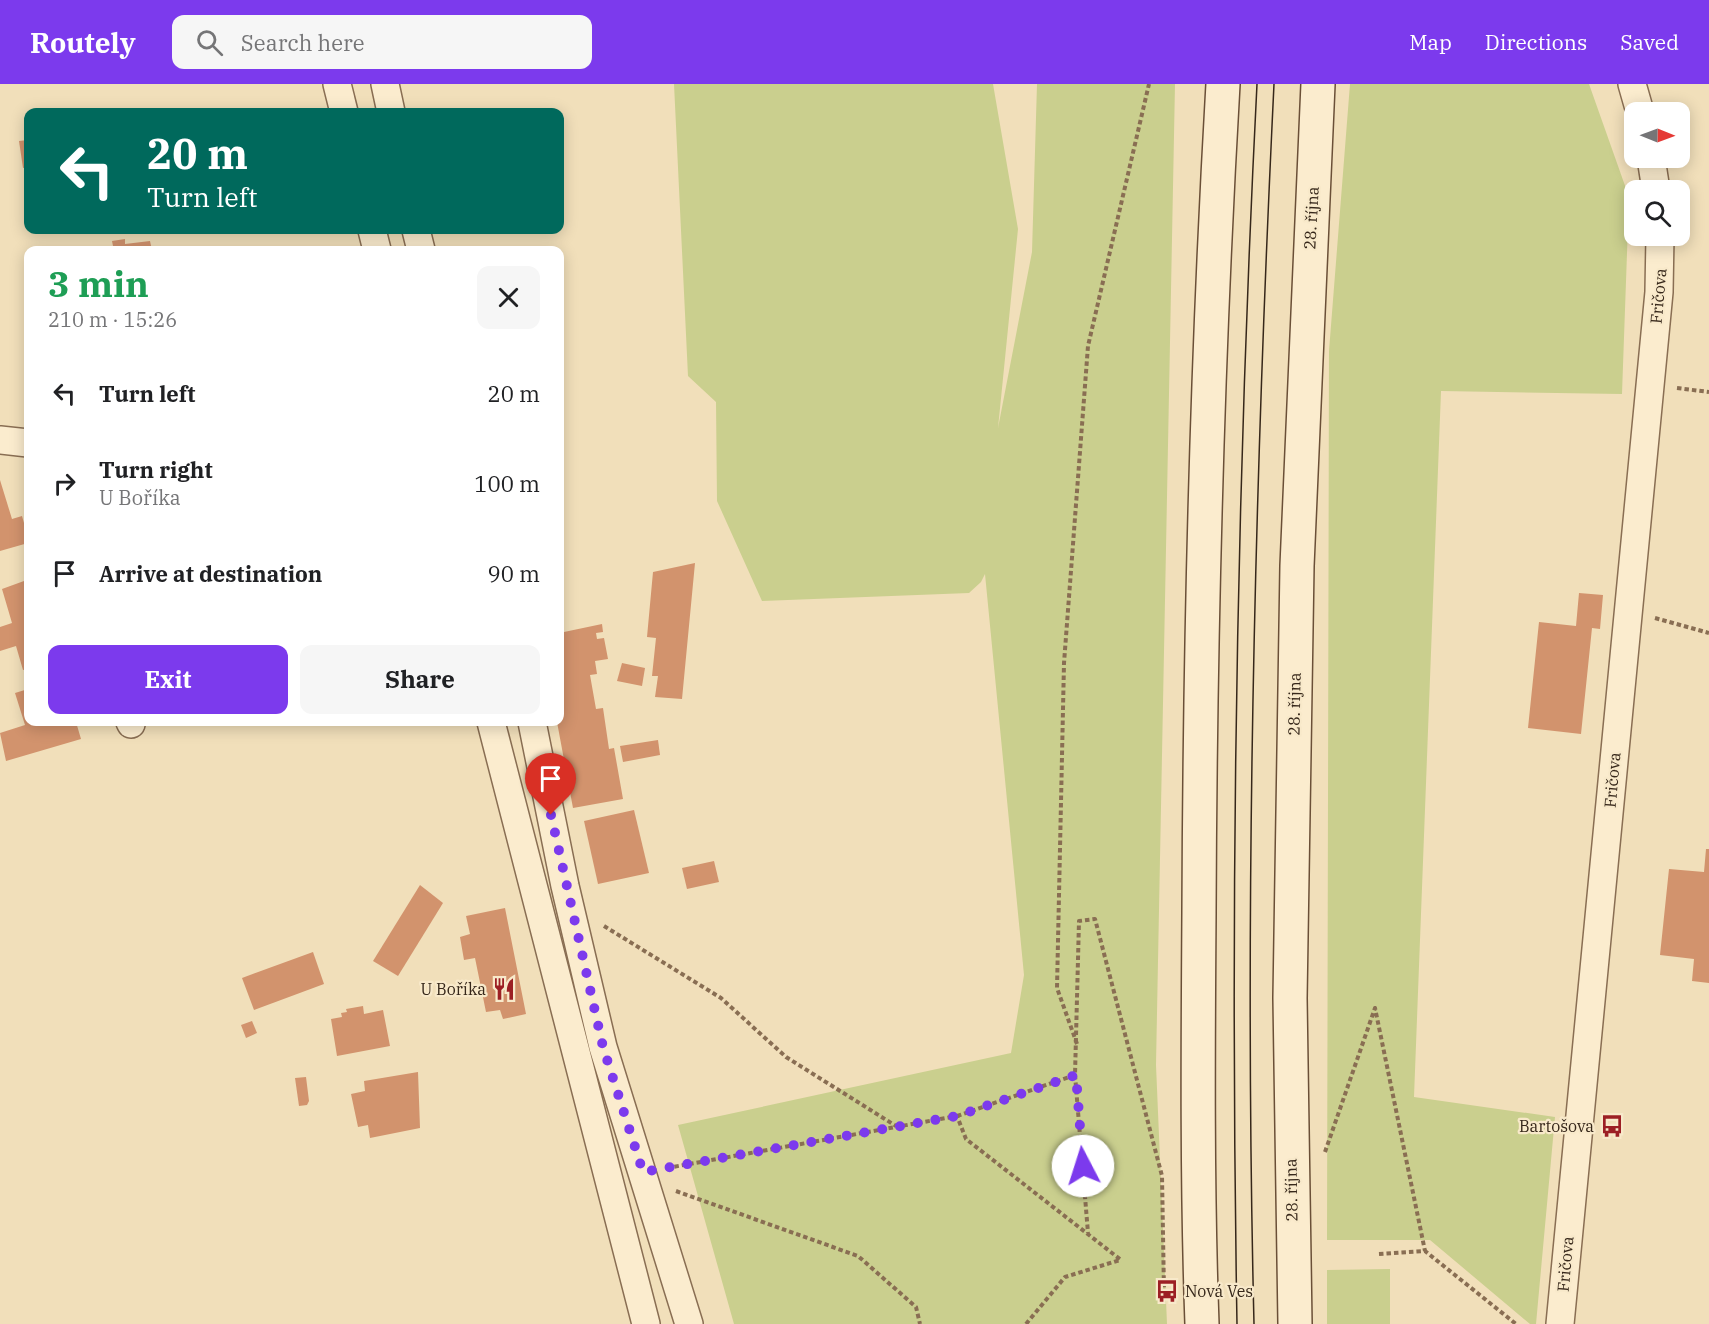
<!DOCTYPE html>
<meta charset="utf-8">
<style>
:root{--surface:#fff;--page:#f6f6f6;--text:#202124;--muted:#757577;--accent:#7c3aed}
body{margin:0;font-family:"IBM Plex Serif",serif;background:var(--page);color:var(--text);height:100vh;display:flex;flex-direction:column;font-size:22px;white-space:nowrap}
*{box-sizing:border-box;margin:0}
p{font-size:20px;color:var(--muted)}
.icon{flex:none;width:33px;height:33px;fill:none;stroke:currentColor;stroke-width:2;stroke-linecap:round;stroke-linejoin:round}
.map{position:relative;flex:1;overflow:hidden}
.sheet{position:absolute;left:24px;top:162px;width:540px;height:480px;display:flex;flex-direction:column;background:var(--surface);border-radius:12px;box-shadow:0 3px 15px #0003}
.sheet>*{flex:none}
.guide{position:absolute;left:24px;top:24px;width:540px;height:126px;border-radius:12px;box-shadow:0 3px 15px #0003;background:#00695c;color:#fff;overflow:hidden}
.needle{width:39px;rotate:91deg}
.fabs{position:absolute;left:1624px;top:18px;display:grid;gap:12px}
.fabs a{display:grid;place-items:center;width:66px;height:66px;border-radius:12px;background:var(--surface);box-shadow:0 3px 15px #0003;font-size:30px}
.pin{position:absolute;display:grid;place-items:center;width:51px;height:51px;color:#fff;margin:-62px -26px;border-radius:50% 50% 50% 0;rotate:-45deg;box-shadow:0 0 6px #0007}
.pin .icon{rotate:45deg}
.me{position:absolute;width:66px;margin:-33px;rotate:355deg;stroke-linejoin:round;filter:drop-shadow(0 0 4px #0008)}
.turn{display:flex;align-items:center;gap:21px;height:126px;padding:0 24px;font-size:27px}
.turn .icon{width:78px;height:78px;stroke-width:2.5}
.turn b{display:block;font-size:42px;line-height:51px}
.round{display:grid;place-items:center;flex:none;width:63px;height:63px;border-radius:12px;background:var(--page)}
.summary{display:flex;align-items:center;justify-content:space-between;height:102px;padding:0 24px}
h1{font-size:36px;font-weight:700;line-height:45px;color:#1e9e55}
.button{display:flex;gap:12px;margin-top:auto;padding:12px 24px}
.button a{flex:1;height:69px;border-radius:12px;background:var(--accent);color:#fff;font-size:24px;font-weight:700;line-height:69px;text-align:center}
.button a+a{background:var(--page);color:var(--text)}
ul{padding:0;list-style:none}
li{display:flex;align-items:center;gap:18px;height:90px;padding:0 24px}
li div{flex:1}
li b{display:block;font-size:22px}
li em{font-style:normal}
header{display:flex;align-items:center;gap:36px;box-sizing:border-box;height:84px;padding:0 30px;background:var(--accent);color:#fff}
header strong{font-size:28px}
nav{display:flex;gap:33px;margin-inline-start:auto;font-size:21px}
.search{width:420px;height:54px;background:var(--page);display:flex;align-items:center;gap:15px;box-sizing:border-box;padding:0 21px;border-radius:12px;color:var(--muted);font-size:22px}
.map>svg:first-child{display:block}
.green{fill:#cacf8e}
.building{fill:#d2936d}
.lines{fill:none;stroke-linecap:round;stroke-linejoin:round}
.street-casing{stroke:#896e53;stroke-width:30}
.secondary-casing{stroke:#6a4f37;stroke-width:36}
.path{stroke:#896e53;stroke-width:4;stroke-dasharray:4.5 3;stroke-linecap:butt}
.street{stroke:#fbecce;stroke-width:27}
.secondary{stroke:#fbecce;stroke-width:33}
.tram{stroke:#36271a;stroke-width:1.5}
.route{stroke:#7c3aed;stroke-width:10;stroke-dasharray:0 18}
.labels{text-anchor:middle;stroke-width:4.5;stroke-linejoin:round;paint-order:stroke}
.street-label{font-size:16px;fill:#36271a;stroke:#f8e9ca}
.poi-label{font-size:16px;fill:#36271a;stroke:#f8e9ca;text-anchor:end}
</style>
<header>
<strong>Routely</strong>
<div class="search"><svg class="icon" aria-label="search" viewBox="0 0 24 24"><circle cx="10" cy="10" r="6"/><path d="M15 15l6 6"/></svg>Search here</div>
<nav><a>Map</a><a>Directions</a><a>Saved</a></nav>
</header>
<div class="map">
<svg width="1709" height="1240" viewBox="0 0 1709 1240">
<rect width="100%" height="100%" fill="#f1dfba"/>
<g class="green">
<polygon points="674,0 993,0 1018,145 998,344 1032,168 1037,0 1175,0 1156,981 1167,1240 734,1240 678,1041 1011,969 1024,891 985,490 981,498 969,509 762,517 717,417 716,318 688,292"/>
<polygon points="1350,0 1589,0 1629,113 1622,310 1441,307 1414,1013 1555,1033 1536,1240 1530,1240 1430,1156 1327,1156 1329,267"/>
<polygon points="1390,1185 1390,1240 1327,1240 1327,1186"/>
</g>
<g class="building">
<polygon points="28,56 28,83 23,84 19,57"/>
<polygon points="125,155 125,160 150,157 152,166 91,166 113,162 112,157"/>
<polygon points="0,396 12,435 22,432 28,453 28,459 0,467"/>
<polygon points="695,479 682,615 655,613 658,592 652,592 656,554 647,553 653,488"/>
<polygon points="24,497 28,511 28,585 23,586 16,562 0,567 0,543 12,539 2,505"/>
<polygon points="1579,509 1603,511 1600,545 1592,544 1581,650 1528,644 1539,538 1576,542"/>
<polygon points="560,527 564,548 602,540 603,548 596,549 597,555 604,554 608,575 595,577 597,590 590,591 596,625 603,624 609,665 614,664 623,715 573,724 557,638 560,638"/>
<polygon points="622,579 645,584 642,602 617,597"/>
<polygon points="28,605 28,638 76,638 81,655 6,677 0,649 25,641 15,609"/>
<polygon points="658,656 660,671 623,678 620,662"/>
<polygon points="634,726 649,789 598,800 584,737"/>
<polygon points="1706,765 1709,765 1709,899 1692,897 1694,875 1660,871 1669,785 1704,788"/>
<polygon points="714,777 719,798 687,805 682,784"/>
<polygon points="420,801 443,819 398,892 373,877"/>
<polygon points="505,824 526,930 503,935 500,926 486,928 475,874 464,876 460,853 470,850 466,832"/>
<polygon points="313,868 324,900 254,926 242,894"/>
<polygon points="363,922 364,930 383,926 390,962 337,972 331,935 342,933 341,929 347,928 346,925"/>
<polygon points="252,937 257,949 246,954 241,941"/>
<polygon points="418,988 420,1044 370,1054 368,1041 358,1043 351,1010 365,1007 364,997"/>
<polygon points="306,993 309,1017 307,1021 299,1022 295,994"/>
</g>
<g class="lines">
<g class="street-casing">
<g id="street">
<polyline points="337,0 344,28"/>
<polyline points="385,0 391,28"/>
<polyline points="1632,0 1640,28"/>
<polyline points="1651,74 1656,106"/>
<polyline points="372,146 377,166"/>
<polyline points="416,146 421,166"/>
<polyline points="0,356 28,359"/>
<polyline points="130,638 131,640"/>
<polyline points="491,638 646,1240"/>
<polyline points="532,638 565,802 603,963 689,1240"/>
<polyline points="1560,1240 1659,208 1660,152"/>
</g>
</g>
<g class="secondary-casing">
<g id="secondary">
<path d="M1202 1240C1197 1103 1198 966 1199 829 1200 552 1207 276 1223 0"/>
<polyline points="1295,1240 1290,914 1297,482 1318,0"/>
</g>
</g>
<g class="path">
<polyline points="1677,304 1709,308"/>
<polyline points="1655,534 1709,549"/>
<polyline points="604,842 721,914 786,973 896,1042"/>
<polyline points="1077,960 1057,904 1064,579 1088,262 1149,0"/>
<polyline points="1075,991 1088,1149"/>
<polyline points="957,1032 1075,991 1079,837 1095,835 1162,1092 1164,1208"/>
<polyline points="1325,1068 1375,924 1425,1167"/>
<polyline points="667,1084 957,1032 966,1055 1121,1176"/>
<polyline points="676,1107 858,1172 916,1223 920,1240"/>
<polyline points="1379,1170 1425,1167 1516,1240"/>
<polyline points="1026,1240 1065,1193 1120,1176"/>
</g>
<use href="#street" class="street"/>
<use href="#secondary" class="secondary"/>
<g class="tram">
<path d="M1237 1240C1230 827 1236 413 1257 0"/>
<path d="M1254 1240C1244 827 1254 413 1274 0"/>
</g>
</g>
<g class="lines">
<polyline class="route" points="551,731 603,963 643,1088 957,1032 1076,991 1083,1082"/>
</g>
<defs>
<g id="restaurant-bare" transform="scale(1.8)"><path d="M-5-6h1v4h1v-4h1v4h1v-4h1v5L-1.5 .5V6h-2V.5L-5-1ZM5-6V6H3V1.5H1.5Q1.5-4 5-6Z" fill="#9c1f24" stroke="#f8e9ca" stroke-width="2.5" paint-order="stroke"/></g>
<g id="bus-bare" transform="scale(1.8)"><path d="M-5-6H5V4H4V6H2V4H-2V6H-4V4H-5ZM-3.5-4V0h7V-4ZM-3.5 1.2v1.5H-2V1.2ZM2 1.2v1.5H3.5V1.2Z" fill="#9c1f24" stroke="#f8e9ca" stroke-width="2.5" paint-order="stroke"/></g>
</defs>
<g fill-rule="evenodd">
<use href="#restaurant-bare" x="504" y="905"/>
<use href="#bus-bare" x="1612" y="1042"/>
<use href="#bus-bare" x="1167" y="1207"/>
</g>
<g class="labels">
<g class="street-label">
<text transform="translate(1311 134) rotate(-87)" y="6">28. října</text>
<text transform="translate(1658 212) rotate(-85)" y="6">Fričova</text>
<text transform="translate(1294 620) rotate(-89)" y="6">28. října</text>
<text transform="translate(1612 696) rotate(-85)" y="6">Fričova</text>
<text transform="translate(1291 1106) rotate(-91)" y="6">28. října</text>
<text transform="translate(1565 1180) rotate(-85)" y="6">Fričova</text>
</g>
<g class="poi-label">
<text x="486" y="911">U Boříka</text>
<text x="1594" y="1048">Bartošova</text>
<text x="1185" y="1213" text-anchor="start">Nová Ves</text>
</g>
</g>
</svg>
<div class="fabs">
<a><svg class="needle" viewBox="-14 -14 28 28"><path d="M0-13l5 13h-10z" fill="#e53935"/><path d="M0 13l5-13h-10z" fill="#757577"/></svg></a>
<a><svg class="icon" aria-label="search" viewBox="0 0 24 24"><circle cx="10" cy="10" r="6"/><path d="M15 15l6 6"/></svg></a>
</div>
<div class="pin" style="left:551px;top:731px;background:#d93025"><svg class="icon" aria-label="arrive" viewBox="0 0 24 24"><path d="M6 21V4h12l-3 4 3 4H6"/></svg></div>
<svg class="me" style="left:1083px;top:1082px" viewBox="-20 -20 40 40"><circle r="19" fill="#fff"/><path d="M0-13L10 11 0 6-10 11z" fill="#7c3aed"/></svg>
<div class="guide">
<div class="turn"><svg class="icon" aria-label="left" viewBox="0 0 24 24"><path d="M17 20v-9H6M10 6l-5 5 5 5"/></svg><div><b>20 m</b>Turn left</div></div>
</div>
<section class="sheet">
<div class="summary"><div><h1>3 min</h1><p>210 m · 15:26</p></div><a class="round"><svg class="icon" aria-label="close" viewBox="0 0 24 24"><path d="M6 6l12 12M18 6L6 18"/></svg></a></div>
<ul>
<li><svg class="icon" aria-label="left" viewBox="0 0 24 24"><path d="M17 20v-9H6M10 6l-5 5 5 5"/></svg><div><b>Turn left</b></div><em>20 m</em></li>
<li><svg class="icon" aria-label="right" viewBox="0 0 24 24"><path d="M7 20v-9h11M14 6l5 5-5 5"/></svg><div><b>Turn right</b><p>U Boříka</p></div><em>100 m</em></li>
<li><svg class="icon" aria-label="arrive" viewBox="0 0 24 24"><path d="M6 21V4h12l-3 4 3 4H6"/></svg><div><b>Arrive at destination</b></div><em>90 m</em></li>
</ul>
<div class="button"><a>Exit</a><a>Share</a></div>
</section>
</div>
